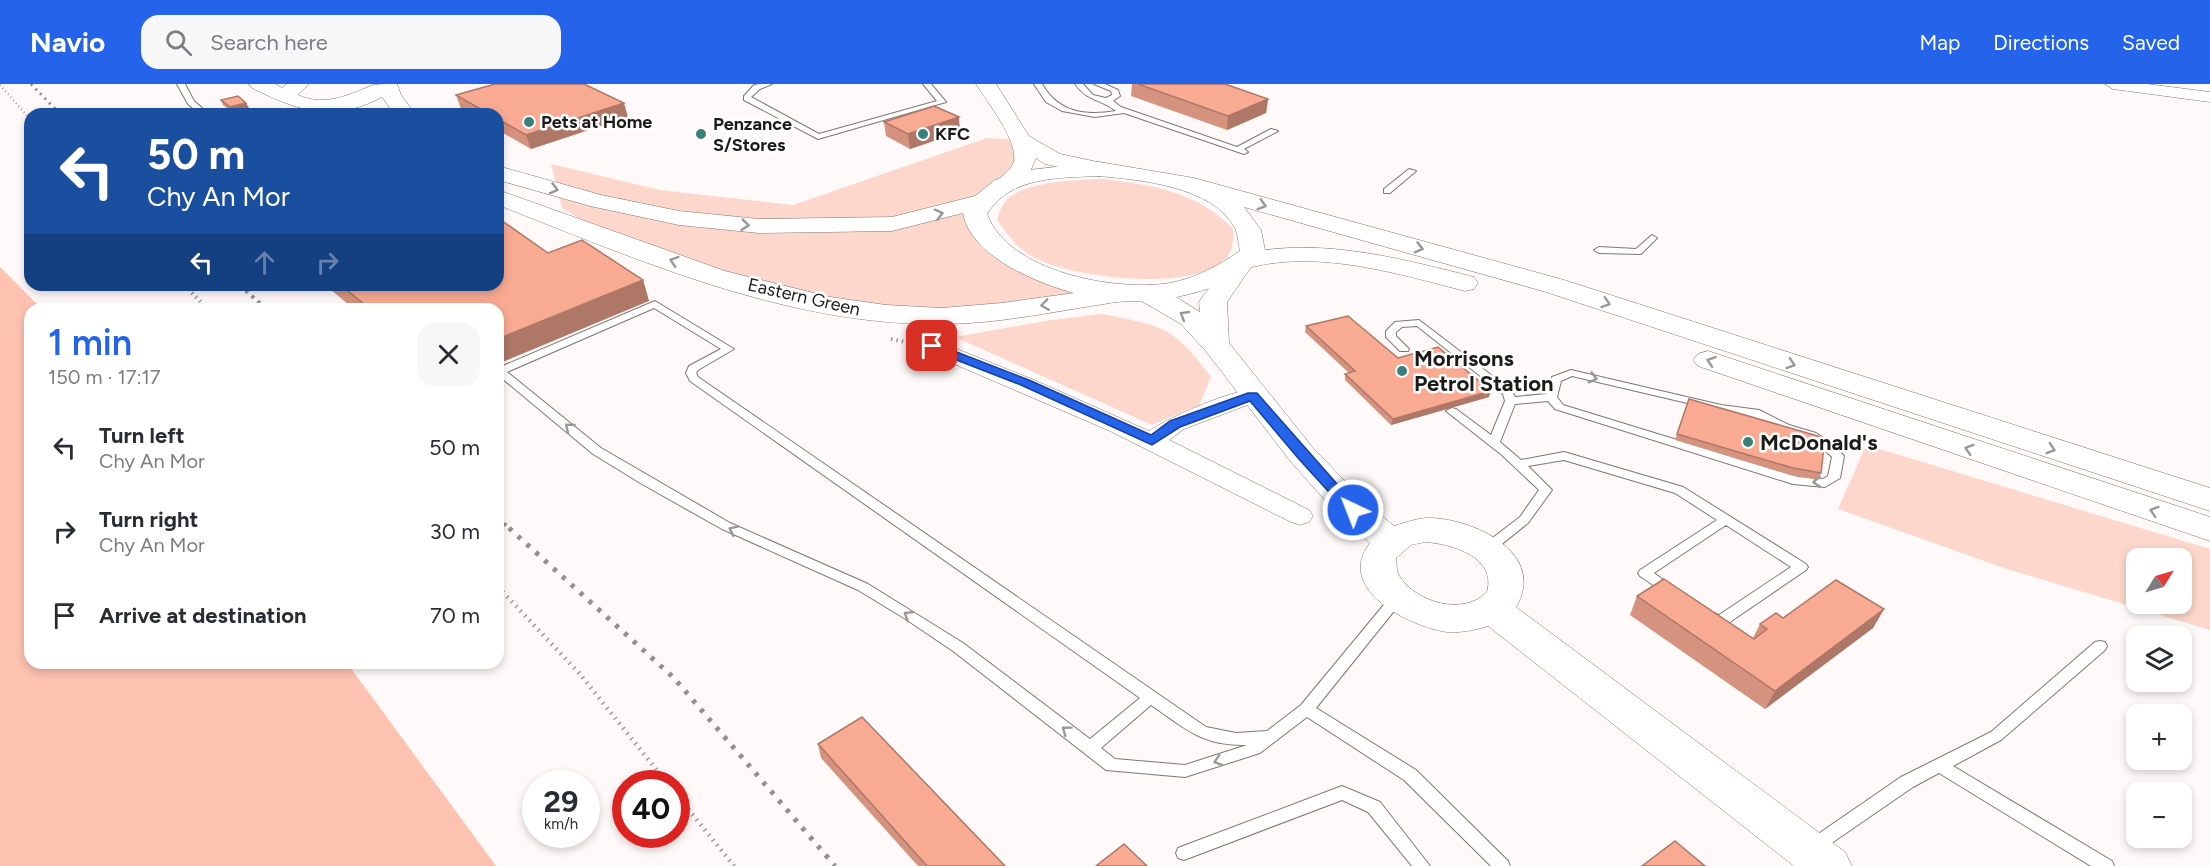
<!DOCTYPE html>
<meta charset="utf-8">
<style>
:root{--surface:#fff;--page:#f7f7f7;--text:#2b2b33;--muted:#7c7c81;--accent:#2563eb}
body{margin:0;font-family:Figtree,sans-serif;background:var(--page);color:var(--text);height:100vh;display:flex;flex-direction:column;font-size:22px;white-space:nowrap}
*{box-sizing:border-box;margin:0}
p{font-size:20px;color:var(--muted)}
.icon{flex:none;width:33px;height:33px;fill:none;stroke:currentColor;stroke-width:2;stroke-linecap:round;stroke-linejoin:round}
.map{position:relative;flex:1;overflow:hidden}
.side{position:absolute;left:24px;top:219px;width:480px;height:366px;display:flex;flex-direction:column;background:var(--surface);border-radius:18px;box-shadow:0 3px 9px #0003}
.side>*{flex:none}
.top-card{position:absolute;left:24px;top:24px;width:480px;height:183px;border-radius:18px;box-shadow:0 3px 9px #0003;background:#1a4fa0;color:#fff;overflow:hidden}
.needle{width:39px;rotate:53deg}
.fabs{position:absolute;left:2126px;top:464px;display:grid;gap:12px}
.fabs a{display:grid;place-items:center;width:66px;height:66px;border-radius:12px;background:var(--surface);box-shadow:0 3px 9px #0003;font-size:30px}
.speed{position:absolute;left:522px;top:686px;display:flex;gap:12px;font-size:30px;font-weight:700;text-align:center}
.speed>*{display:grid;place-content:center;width:78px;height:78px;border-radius:50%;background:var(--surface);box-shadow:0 3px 9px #0003;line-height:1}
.speed small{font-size:15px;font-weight:400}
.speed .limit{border:9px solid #d22;background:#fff;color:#111}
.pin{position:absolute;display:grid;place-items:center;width:51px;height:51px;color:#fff;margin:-26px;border-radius:12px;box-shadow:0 3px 9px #0006}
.me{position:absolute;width:66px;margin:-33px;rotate:317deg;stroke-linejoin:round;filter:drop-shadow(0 0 4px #0008)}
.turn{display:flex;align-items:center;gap:21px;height:126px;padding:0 24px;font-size:27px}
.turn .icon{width:78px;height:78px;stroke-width:2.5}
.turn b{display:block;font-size:42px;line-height:51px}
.lanes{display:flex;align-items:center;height:57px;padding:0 24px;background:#0003;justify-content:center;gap:30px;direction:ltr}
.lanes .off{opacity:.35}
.round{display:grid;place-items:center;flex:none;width:63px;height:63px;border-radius:18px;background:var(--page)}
.overview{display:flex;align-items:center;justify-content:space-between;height:102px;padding:0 24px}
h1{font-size:36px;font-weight:600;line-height:45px;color:var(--accent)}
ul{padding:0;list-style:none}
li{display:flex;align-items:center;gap:18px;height:84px;padding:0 24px}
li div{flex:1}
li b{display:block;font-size:22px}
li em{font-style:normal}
header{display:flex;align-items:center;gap:36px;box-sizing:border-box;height:84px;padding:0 30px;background:var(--accent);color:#fff}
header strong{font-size:28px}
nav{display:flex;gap:33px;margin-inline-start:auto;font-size:21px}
.search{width:420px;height:54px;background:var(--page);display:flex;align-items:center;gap:15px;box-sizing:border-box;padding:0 21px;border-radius:18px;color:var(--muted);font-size:22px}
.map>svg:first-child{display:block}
.green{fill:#fdd7cb;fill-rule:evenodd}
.water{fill:#fdc2b0}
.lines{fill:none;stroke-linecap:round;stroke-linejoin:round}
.lane-casing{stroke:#7c7674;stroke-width:2}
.street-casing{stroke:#7c7674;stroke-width:1}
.secondary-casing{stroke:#7c7674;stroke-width:1}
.highway-casing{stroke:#7c7674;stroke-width:1}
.path-far2{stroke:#9e9a99;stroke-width:2;stroke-dasharray:1 3;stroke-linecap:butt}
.path-far1{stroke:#9e9a99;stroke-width:4;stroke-dasharray:1.5 4;stroke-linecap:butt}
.path{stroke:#9e9a99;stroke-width:4.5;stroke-dasharray:1.5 5;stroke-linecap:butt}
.lane{fill:#fff;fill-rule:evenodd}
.street{fill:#fff;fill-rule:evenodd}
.secondary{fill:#fff;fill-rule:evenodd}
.highway{fill:#fff;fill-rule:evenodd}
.rail-far2{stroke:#928f8e;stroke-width:3;stroke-dasharray:2 4.5;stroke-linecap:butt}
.rail-far1{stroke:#928f8e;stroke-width:4;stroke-dasharray:3 5;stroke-linecap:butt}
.rail{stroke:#928f8e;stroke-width:5;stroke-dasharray:4 8;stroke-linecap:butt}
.wall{fill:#d5927e}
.shaded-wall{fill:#ae7767}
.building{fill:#f8aa93;stroke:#ae7767;stroke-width:1.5}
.oneway{stroke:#999898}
.route{fill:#2563eb;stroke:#184099;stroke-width:1.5}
.poi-dot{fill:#39807a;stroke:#fff;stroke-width:2}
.labels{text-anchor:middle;stroke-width:5;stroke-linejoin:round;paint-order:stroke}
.far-poi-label{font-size:18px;font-weight:bold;fill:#1d1b1a;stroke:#fff;text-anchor:start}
.far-street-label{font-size:18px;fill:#1d1b1a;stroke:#fff}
.poi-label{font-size:22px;font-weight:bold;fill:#1d1b1a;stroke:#fff;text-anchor:start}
</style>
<header>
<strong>Navio</strong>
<div class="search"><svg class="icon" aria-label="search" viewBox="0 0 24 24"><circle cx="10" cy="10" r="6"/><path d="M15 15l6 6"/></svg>Search here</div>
<nav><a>Map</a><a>Directions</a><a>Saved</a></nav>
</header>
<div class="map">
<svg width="2210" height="782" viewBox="0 0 2210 782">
<rect width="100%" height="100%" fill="#fffaf9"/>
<g class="green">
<polygon points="987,54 1021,56 1025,75 975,130 999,165 1094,205 1010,226 831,222 615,157 562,124 551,80 660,106 793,121"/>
<path d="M1102 95C1149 100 1199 108 1233 145 1233 156 1234 167 1225 175 1192 209 1069 194 1031 172 1016 162 1006 150 997 135 999 130 1001 122 1005 118 1020 97 1078 96 1102 95Z"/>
<path d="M1101 230C1163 242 1172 241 1211 293L1199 321 1152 341 955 253 1045 237Z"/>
<path d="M1866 361 2210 465V546L2004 484 1838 425ZM2136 474H2181V519H2136Z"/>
</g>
<polygon class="water" points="0,183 42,225 30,225 30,579 347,579 496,782 0,782"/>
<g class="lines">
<g class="lane-casing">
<g id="lane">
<polygon points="177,0 185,0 194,17 209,30 200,30 188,20"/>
<polygon points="760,0 772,0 760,5 751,13 819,50 937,17 923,0 931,0 946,18 818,55 744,16 744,12 754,1"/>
<path d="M1034 0H1042C1059 29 1085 32 1116 27 1101 15 1088 18 1075 0H1083L1093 11 1106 14 1112 11 1111 7 1094 0H1105L1118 6 1120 12 1113 17 1121 23 1237 63 1271 45 1278 47 1244 65 1248 68 1244 70 1124 29 1095 33 1062 27 1046 18Z"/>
<polygon points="1409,85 1416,87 1390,109 1384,109 1384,105"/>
<polygon points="1652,151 1657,154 1641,170 1599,169 1594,166 1599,163 1636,165"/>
<path d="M655 217 734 265 698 286 696 289 698 293 1206 643 1236 649 1267 647 1301 621 1392 511H1402L1404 514 1402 517 1316 624 1416 686 1508 777 1510 782H1491L1404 696 1307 633 1260 669 1185 693 1106 686 953 567 904 534 858 506 722 445 642 400 593 370 498 291V284ZM654 224 721 265 689 282 686 289 690 297 1140 614 1090 655 963 559 868 500 730 439 601 364 507 288ZM1151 621C1186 645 1202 662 1247 661L1185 681 1115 675 1101 664Z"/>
<path d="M1419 236 1512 307 1515 313 1546 310 1552 293 1571 286 1721 321 1759 326 1789 341 1816 349 1830 358 1844 372 1840 394 1825 403 1793 400 1555 325 1548 317 1515 320 1500 358 1521 376 1564 368 1683 403 1806 480 1808 483 1806 486 1724 542C1716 544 1708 540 1704 533L1706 529 1711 528 1719 531 1791 483 1726 441 1654 489 1678 507 1676 510H1666L1640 492 1638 489 1640 486 1717 436 1675 409 1564 376 1528 382 1552 406 1528 439 1492 468H1482L1481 465 1482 462 1520 433 1539 406 1502 371 1446 327 1452 324 1456 325 1491 351 1505 317 1503 310 1417 242 1402 243 1396 248V252L1409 265 1408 267H1400L1386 253V247L1395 238ZM1572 292C1619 303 1666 314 1713 325 1735 331 1754 330 1775 342L1776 345C1798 351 1815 356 1832 373L1828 392 1823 395 1798 393 1563 321 1557 313 1561 297Z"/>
<polygon points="2100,557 2105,558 2107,562 2105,566 2001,656 1953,682 2112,777 2114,782 2091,782 1939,689 1913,703 1820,767 1814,769 1808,767 1806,762 1808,757 1901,693 1991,648 2095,558"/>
<polygon points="1342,702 1380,718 1430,782 1412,782 1368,728 1342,716 1184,776 1178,774 1176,769 1178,764"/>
</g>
</g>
<g class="street-casing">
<g id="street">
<polygon points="2105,0 2147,0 2210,8 2210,18 2113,5"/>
<path d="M932 255 1034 296 1149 347C1168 334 1240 301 1261 306L1265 311 1261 316 1184 345 1169 356 1309 426 1313 432 1309 438 1300 441 1291 438 1110 347 924 267 921 262 924 257Z"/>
</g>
</g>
<g class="secondary-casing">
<g id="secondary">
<path d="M976 0H996L1029 52 1060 70 1107 80 1110 85 1107 90 1099 92 1045 80 1036 74 1028 92 1015 104H999L995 99C1001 92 1012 86 1014 77 1018 56 987 18 976 0Z"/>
<path d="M1238 175 1247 178 1251 183 1227 218 1229 259 1313 364 1365 418 1394 442C1404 439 1415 435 1426 434 1472 433 1548 469 1516 523L1845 768 1852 782H1794L1488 542C1475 546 1461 549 1447 548 1410 543 1334 505 1370 459L1341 434 1291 378 1205 266 1181 240 1138 215 1134 209 1138 203C1159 198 1181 217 1200 228L1199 218 1203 212 1229 178ZM1426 458C1452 460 1497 473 1487 508 1464 532 1417 519 1400 493 1396 487 1397 481 1396 474L1411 461Z"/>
</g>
</g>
<g class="highway-casing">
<g id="highway">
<path d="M249 0H275L282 4 287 0H309L298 11C324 23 349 11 373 1 379 0 390 0 397 0L401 11 415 30H394L382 13C333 39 298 27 252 4Z"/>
<path d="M1099 78 1194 94 1564 196 2210 404V427L1546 208 1244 123 1261 146 1265 166C1336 157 1406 176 1474 193L1478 199 1474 205 1465 207C1399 190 1321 166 1252 183 1245 185 1239 192 1232 195 1213 204 1193 210 1171 214 1148 219 1126 215 1104 220 1051 228 996 240 942 240 788 242 639 176 498 121V106L725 187 830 213 886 221 941 224 1002 219 1074 209C1037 199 970 172 963 129L892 147 759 149 679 141 590 122 498 96V82L601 111 679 127 759 135 892 133 975 112 995 96 1021 87ZM1099 92C1141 96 1212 102 1235 144 1238 150 1238 159 1240 167 1218 182 1196 194 1170 199 1116 208 1008 188 987 130 1010 92 1059 94 1099 92Z"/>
<polygon points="1708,267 2210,433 2210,457 1698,282 1693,276 1698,270"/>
</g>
</g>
<polyline class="path-far2" points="0,1 30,35"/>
<g class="path-far1">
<polyline points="184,201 208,225"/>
<polyline points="891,255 910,259"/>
</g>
<g class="path">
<polyline points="498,503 579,589 667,699"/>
<polyline points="676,710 734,782"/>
</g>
<use href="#lane" class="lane"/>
<use href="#street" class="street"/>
<use href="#secondary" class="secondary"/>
<use href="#highway" class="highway"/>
<polyline class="rail-far2" points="31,0 60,30"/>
<g class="rail-far1">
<polyline points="240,201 266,225"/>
<polyline points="498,434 510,445"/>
</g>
<polyline class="rail" points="509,444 674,594 835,782"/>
</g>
<g class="wall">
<polygon points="1132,0 1225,0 1268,15 1266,29 1227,46 1131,12"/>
<polygon points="456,11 628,33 531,65 498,46 498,30 469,30 461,25"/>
<polygon points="221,16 249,24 232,28 223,21"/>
<polygon points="884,38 960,48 910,65 886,52"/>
<polygon points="548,169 643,196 649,217 498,225 354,225 325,201 498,201"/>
<polygon points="1306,242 1398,274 1489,313 1391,341 1345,296 1345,290 1349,289 1305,248"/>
<polygon points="1689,315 1821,389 1818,396 1790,391 1675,356"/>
<polygon points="1637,512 1753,554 1760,540 1783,534 1884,525 1873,544 1765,625 1630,531"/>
<polygon points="818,660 1005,782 918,782 821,674"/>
</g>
<g class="shaded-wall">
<polygon points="1268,15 1266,29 1227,46 1228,32"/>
<polygon points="246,19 249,24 232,28 230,23"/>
<polygon points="624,19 628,33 531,65 526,51"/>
<polygon points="959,33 960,48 910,65 908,50"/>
<polygon points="643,196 649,217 498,280 498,255"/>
<polygon points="1491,307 1489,313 1391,341 1393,335"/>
<polygon points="1884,525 1873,544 1765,625 1775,607"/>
</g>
<g class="building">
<polygon points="495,0 584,0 624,19 526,51 498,35 498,30 489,30 456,11"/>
<polygon points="1138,0 1225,0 1268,15 1228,32"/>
<polygon points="238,12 246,19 230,23 221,16"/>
<polygon points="934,22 959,33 908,50 884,38"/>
<polygon points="498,134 548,169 582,156 643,196 498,255 498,225 370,225 341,201 498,201"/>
<polygon points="1348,232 1398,274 1438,263 1491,307 1393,335 1345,290 1355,287 1306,242"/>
<polygon points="1689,315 1825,354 1821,389 1793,384 1677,350"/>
<polygon points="1664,495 1754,555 1767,545 1760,540 1776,529 1783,534 1836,496 1884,525 1775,607 1637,512"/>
<polygon points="862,633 1005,782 927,782 818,660"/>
<polygon points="1675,757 1705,782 1642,782"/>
<polygon points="1124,760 1147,782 1096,782"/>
</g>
<defs><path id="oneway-chevron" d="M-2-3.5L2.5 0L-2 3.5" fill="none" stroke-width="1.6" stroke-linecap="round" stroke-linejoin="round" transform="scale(1.5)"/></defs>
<g class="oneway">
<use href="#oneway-chevron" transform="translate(554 105) rotate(15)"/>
<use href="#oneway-chevron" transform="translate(1262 121) rotate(16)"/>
<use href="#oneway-chevron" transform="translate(939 130) rotate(-14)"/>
<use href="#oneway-chevron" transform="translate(745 141) rotate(6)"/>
<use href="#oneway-chevron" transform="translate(1419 164) rotate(15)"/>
<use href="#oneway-chevron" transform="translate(674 177) rotate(-162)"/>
<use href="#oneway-chevron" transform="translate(1606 219) rotate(18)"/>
<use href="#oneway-chevron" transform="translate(1045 221) rotate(172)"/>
<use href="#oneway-chevron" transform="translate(1184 231) rotate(-150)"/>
<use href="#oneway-chevron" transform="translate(1711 277) rotate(-161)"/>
<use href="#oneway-chevron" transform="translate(1791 280) rotate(18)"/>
<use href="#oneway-chevron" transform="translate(1593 294) rotate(15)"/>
<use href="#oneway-chevron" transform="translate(569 343) rotate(-140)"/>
<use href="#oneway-chevron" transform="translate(1969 365) rotate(-162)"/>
<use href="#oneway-chevron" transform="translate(2051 365) rotate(18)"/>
<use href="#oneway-chevron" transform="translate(1817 398) rotate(177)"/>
<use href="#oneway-chevron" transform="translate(2154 427) rotate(-162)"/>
<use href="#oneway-chevron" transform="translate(733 446) rotate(-154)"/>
<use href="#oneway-chevron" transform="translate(908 531) rotate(-148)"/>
<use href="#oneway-chevron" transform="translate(1066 646) rotate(-143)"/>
<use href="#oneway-chevron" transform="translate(1218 677) rotate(162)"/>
</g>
<polygon class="route" points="928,260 936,260 1029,296 1151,351 1170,337 1248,309 1257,309 1360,426 1353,430 1348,429 1298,374 1250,317 1180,343 1152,361 1021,301 928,265"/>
<g class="poi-dot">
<circle cx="529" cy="38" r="6"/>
<circle cx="701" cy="50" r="6"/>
<circle cx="923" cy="50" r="6"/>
<circle cx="1402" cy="287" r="6"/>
<circle cx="1748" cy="358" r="6"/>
</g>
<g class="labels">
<g class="far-poi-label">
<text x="541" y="44">Pets at Home</text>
<text x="713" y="46">Penzance<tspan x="713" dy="21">S/Stores</tspan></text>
<text x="935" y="56">KFC</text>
</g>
<g class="far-street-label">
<text transform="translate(804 213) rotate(13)" y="6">Eastern Green</text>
</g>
<g class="poi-label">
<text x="1414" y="282">Morrisons<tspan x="1414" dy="25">Petrol Station</tspan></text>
<text x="1760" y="366">McDonald's</text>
</g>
</g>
</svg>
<div class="fabs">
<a><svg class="needle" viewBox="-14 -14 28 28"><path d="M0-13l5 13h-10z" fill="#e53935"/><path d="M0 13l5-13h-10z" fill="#7c7c81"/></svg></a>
<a><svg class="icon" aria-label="layers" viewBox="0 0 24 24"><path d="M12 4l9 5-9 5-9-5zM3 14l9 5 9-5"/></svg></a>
<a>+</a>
<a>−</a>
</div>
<div class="speed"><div>29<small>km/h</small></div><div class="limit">40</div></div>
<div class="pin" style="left:932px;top:262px;background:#d93025"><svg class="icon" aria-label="arrive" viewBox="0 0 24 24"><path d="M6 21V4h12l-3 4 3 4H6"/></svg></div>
<svg class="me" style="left:1353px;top:426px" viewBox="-20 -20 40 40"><circle r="17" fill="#2563eb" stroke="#fff" stroke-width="3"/><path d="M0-11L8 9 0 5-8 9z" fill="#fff"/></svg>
<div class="top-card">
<div class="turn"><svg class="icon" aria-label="left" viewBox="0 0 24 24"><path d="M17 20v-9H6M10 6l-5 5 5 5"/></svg><div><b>50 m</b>Chy An Mor</div></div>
<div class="lanes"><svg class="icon" aria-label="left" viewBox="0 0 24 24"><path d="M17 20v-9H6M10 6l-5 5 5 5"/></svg><svg class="icon off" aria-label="ahead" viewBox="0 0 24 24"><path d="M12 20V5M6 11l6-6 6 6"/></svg><svg class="icon off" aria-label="right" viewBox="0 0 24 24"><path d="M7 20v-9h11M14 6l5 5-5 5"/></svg></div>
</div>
<section class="side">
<div class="overview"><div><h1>1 min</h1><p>150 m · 17:17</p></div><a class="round"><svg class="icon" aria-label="close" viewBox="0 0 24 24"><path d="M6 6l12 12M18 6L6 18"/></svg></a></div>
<ul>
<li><svg class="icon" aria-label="left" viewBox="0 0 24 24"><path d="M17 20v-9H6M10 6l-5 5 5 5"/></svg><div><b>Turn left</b><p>Chy An Mor</p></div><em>50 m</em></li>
<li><svg class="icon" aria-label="right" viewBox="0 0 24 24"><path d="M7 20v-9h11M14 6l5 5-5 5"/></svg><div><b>Turn right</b><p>Chy An Mor</p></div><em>30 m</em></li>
<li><svg class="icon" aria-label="arrive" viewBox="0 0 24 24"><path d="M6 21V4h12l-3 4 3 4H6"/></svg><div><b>Arrive at destination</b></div><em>70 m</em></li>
</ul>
</section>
</div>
